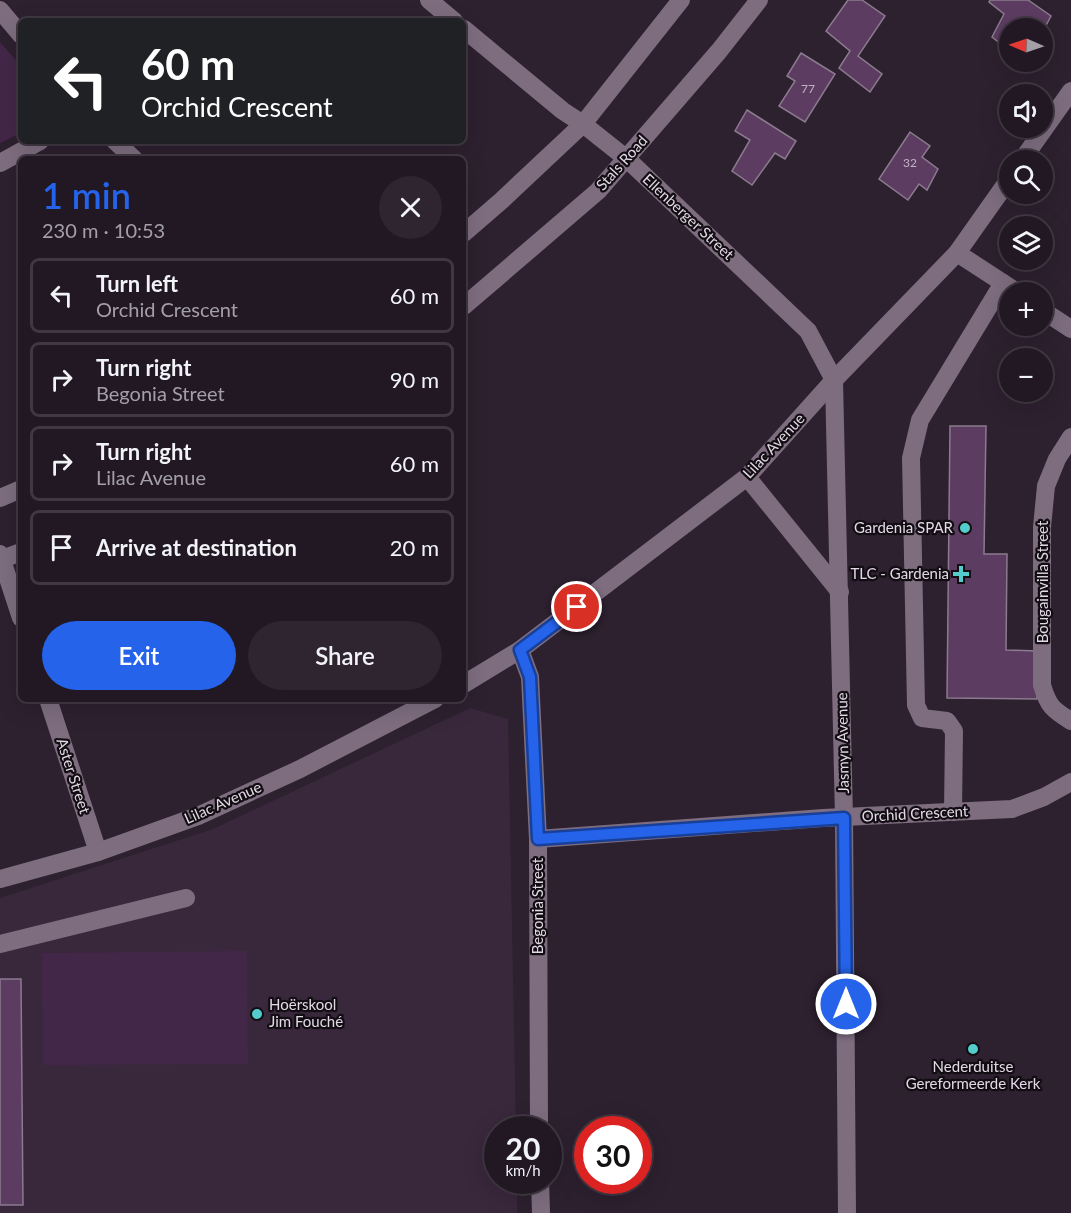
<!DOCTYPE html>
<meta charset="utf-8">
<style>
:root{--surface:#221823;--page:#2e2530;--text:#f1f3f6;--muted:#a2a0a6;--line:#3f3741;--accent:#2563eb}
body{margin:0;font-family:Lato,sans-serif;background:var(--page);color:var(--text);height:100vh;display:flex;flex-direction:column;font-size:22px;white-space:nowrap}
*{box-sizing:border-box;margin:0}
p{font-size:20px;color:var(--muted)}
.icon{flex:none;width:33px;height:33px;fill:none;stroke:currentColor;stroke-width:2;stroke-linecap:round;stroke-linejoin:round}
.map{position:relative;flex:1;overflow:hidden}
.panel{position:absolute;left:18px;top:156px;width:448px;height:546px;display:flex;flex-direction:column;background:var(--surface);border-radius:9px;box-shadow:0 6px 24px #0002,0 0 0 2px var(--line)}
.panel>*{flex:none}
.hud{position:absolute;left:18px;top:18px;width:448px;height:126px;border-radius:9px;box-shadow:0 6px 24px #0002,0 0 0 2px var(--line);background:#202124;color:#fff;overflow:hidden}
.needle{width:39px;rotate:272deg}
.controls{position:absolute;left:999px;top:18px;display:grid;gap:12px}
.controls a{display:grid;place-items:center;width:54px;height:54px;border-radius:50%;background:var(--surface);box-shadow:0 6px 24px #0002,0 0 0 2px var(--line);font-size:30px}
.speed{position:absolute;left:484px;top:1116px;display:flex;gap:12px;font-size:30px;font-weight:700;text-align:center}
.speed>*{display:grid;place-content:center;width:78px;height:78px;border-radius:50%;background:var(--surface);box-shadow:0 6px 24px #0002,0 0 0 2px var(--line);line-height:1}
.speed small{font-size:15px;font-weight:400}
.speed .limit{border:9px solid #d22;background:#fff;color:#111}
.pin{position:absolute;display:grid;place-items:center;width:51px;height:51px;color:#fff;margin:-26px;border:3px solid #fff;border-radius:50%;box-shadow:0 2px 6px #0007}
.me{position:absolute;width:66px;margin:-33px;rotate:0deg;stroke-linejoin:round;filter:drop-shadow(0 0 4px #0008)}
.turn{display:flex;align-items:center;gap:21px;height:126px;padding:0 24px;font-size:27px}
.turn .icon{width:78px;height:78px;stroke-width:2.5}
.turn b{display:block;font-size:42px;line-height:51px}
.round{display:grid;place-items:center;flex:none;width:63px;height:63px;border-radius:32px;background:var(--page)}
.headline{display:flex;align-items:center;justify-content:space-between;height:102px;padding:0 24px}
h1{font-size:36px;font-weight:600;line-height:45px;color:var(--accent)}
.primary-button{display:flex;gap:12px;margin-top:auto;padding:12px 24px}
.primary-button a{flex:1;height:69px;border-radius:36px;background:var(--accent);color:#fff;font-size:24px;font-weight:600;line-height:69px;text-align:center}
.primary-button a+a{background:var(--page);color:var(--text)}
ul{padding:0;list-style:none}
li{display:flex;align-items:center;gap:18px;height:75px;margin:0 12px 9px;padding:0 12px;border:3px solid var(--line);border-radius:9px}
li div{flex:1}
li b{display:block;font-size:22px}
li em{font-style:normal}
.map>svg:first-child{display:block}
.built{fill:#39273c}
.green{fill:#432748}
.building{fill:#5d3c62;stroke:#8b7b8e;stroke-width:1.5}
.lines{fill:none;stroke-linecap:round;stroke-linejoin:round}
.minor{stroke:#7d6d7f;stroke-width:18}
.route-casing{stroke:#184099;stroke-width:15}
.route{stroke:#2563eb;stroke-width:10}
.poi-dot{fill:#52cdcc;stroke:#120c13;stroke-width:2}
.labels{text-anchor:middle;stroke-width:4.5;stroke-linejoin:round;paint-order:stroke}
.number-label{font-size:12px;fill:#c1b2c4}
.street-label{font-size:15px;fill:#e2d9e4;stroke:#120c13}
.poi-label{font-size:15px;fill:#e2d9e4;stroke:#120c13;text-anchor:end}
</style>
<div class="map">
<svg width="1071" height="1213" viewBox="0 0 1071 1213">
<rect width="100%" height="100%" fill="#2d202f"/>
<polygon class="built" points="470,708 508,719 516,1129 498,1130 498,1180 517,1181 517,1213 0,1213 0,898 213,829"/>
<g class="green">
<polygon points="0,42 21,66 21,133 0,143"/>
<polygon points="247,951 248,1064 43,1065 42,953"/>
</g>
<g class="building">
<polygon points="848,0 862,0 885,16 858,56 882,74 870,92 839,68 850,51 826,31"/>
<polygon points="990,0 1028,0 1051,16 1042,33 1042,28 1010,28 1010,51 992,37 1004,14 989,2"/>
<polygon points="801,53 835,74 805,122 779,106 795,81 787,76"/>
<polygon points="747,110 796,141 785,159 775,153 752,185 732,171 750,140 735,131"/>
<polygon points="910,132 930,146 922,157 938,169 927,190 919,184 908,200 879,179"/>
<polygon points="950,426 986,426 984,554 1007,554 1006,650 1038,651 1037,699 947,698"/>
<polygon points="0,979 21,979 23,1205 0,1205"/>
</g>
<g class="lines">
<g class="minor">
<polyline points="429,0 454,21"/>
<polyline points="0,10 21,35"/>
<polyline points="464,29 563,111 583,124 627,159 808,331 834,380 844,818 847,1213"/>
<polyline points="115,141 134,159"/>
<polyline points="1022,160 1071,91"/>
<polyline points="0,163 40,141"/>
<polyline points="464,233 501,201 583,124 681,0"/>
<polyline points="957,253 1017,292"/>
<polyline points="464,306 598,191 719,51 759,0"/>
<polyline points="1042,310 1071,329"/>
<path d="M1071 437 1057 459 1046 486 1042 527V685C1048 706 1053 710 1071 721"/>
<polyline points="747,477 840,592"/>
<polyline points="0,498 21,489"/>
<polyline points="0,554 21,618"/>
<polyline points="0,560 21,552"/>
<polyline points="520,650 530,677 538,839 539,1130"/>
<polyline points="464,684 520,650 747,477 834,380 957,253 1010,178"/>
<polyline points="48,699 98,852"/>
<polyline points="953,812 954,731 947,721 922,718 916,705 911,458 920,420 1003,283"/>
<polyline points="538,839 823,818 1012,809 1044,797 1071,782"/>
<polyline points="0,879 98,852 198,816 300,769 435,699"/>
<polyline points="0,944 186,898"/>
<polyline points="540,1180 541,1213"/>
</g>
</g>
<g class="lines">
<g class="route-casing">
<polyline id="route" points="577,607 520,650 530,677 538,839 844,818 846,1004"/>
</g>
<use href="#route" class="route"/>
</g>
<g class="poi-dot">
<circle cx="965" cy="528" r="6"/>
<path d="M958 565h6v6h6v6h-6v6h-6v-6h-6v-6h6z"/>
<circle cx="257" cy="1014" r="6"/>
<circle cx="973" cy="1049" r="6"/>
</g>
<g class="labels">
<g class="number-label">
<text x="808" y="93">77</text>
<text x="910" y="167">32</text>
</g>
<g class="street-label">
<text transform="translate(622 163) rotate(-48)" y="5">Stals Road</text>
<text transform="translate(688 217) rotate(43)" y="5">Ellenberger Street</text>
<text transform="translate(774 446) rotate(-47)" y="5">Lilac Avenue</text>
<text transform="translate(1043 582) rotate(-90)" y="5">Bougainvilla Street</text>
<text transform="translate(843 743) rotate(-91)" y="5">Jasmyn Avenue</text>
<text transform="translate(73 776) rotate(72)" y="5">Aster Street</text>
<text transform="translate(223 803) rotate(-24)" y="5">Lilac Avenue</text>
<text transform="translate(915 814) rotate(-3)" y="5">Orchid Crescent</text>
<text transform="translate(538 906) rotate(-90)" y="5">Begonia Street</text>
</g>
<g class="poi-label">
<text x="953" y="533">Gardenia SPAR</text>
<text x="949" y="579">TLC - Gardenia</text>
<text x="269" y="1010" text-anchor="start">Hoërskool<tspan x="269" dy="17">Jim Fouché</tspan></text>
<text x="973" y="1072" text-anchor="middle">Nederduitse<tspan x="973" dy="17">Gereformeerde Kerk</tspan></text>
</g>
</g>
</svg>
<div class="controls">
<a><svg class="needle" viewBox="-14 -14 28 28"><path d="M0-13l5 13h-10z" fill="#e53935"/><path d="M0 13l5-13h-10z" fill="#a2a0a6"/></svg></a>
<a><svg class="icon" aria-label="sound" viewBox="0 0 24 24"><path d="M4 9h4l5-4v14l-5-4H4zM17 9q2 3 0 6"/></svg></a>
<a><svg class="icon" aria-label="search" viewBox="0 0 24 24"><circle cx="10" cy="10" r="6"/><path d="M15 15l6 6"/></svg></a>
<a><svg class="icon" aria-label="layers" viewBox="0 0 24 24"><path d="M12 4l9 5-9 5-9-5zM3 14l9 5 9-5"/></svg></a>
<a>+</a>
<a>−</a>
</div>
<div class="speed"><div>20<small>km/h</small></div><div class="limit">30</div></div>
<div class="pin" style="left:577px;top:607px;background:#d93025"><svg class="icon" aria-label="arrive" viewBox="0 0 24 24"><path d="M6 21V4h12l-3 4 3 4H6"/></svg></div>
<svg class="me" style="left:846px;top:1004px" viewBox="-20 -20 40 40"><circle r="17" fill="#2563eb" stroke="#fff" stroke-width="3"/><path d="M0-11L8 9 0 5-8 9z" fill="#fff"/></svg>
<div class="hud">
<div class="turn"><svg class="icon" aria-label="left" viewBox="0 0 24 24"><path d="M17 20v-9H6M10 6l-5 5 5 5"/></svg><div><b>60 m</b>Orchid Crescent</div></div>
</div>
<section class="panel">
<div class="headline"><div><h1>1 min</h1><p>230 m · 10:53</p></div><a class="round"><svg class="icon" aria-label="close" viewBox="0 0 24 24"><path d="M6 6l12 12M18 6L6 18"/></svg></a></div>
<ul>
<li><svg class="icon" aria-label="left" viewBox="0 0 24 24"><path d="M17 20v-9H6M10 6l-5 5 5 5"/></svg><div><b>Turn left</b><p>Orchid Crescent</p></div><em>60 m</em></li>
<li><svg class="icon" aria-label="right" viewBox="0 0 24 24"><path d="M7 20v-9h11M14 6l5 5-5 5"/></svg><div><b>Turn right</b><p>Begonia Street</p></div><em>90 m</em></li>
<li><svg class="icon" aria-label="right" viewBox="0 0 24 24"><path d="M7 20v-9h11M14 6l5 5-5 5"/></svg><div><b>Turn right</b><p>Lilac Avenue</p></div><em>60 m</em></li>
<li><svg class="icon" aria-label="arrive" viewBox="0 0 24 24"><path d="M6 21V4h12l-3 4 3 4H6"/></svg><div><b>Arrive at destination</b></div><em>20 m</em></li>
</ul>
<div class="primary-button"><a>Exit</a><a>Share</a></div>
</section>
</div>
